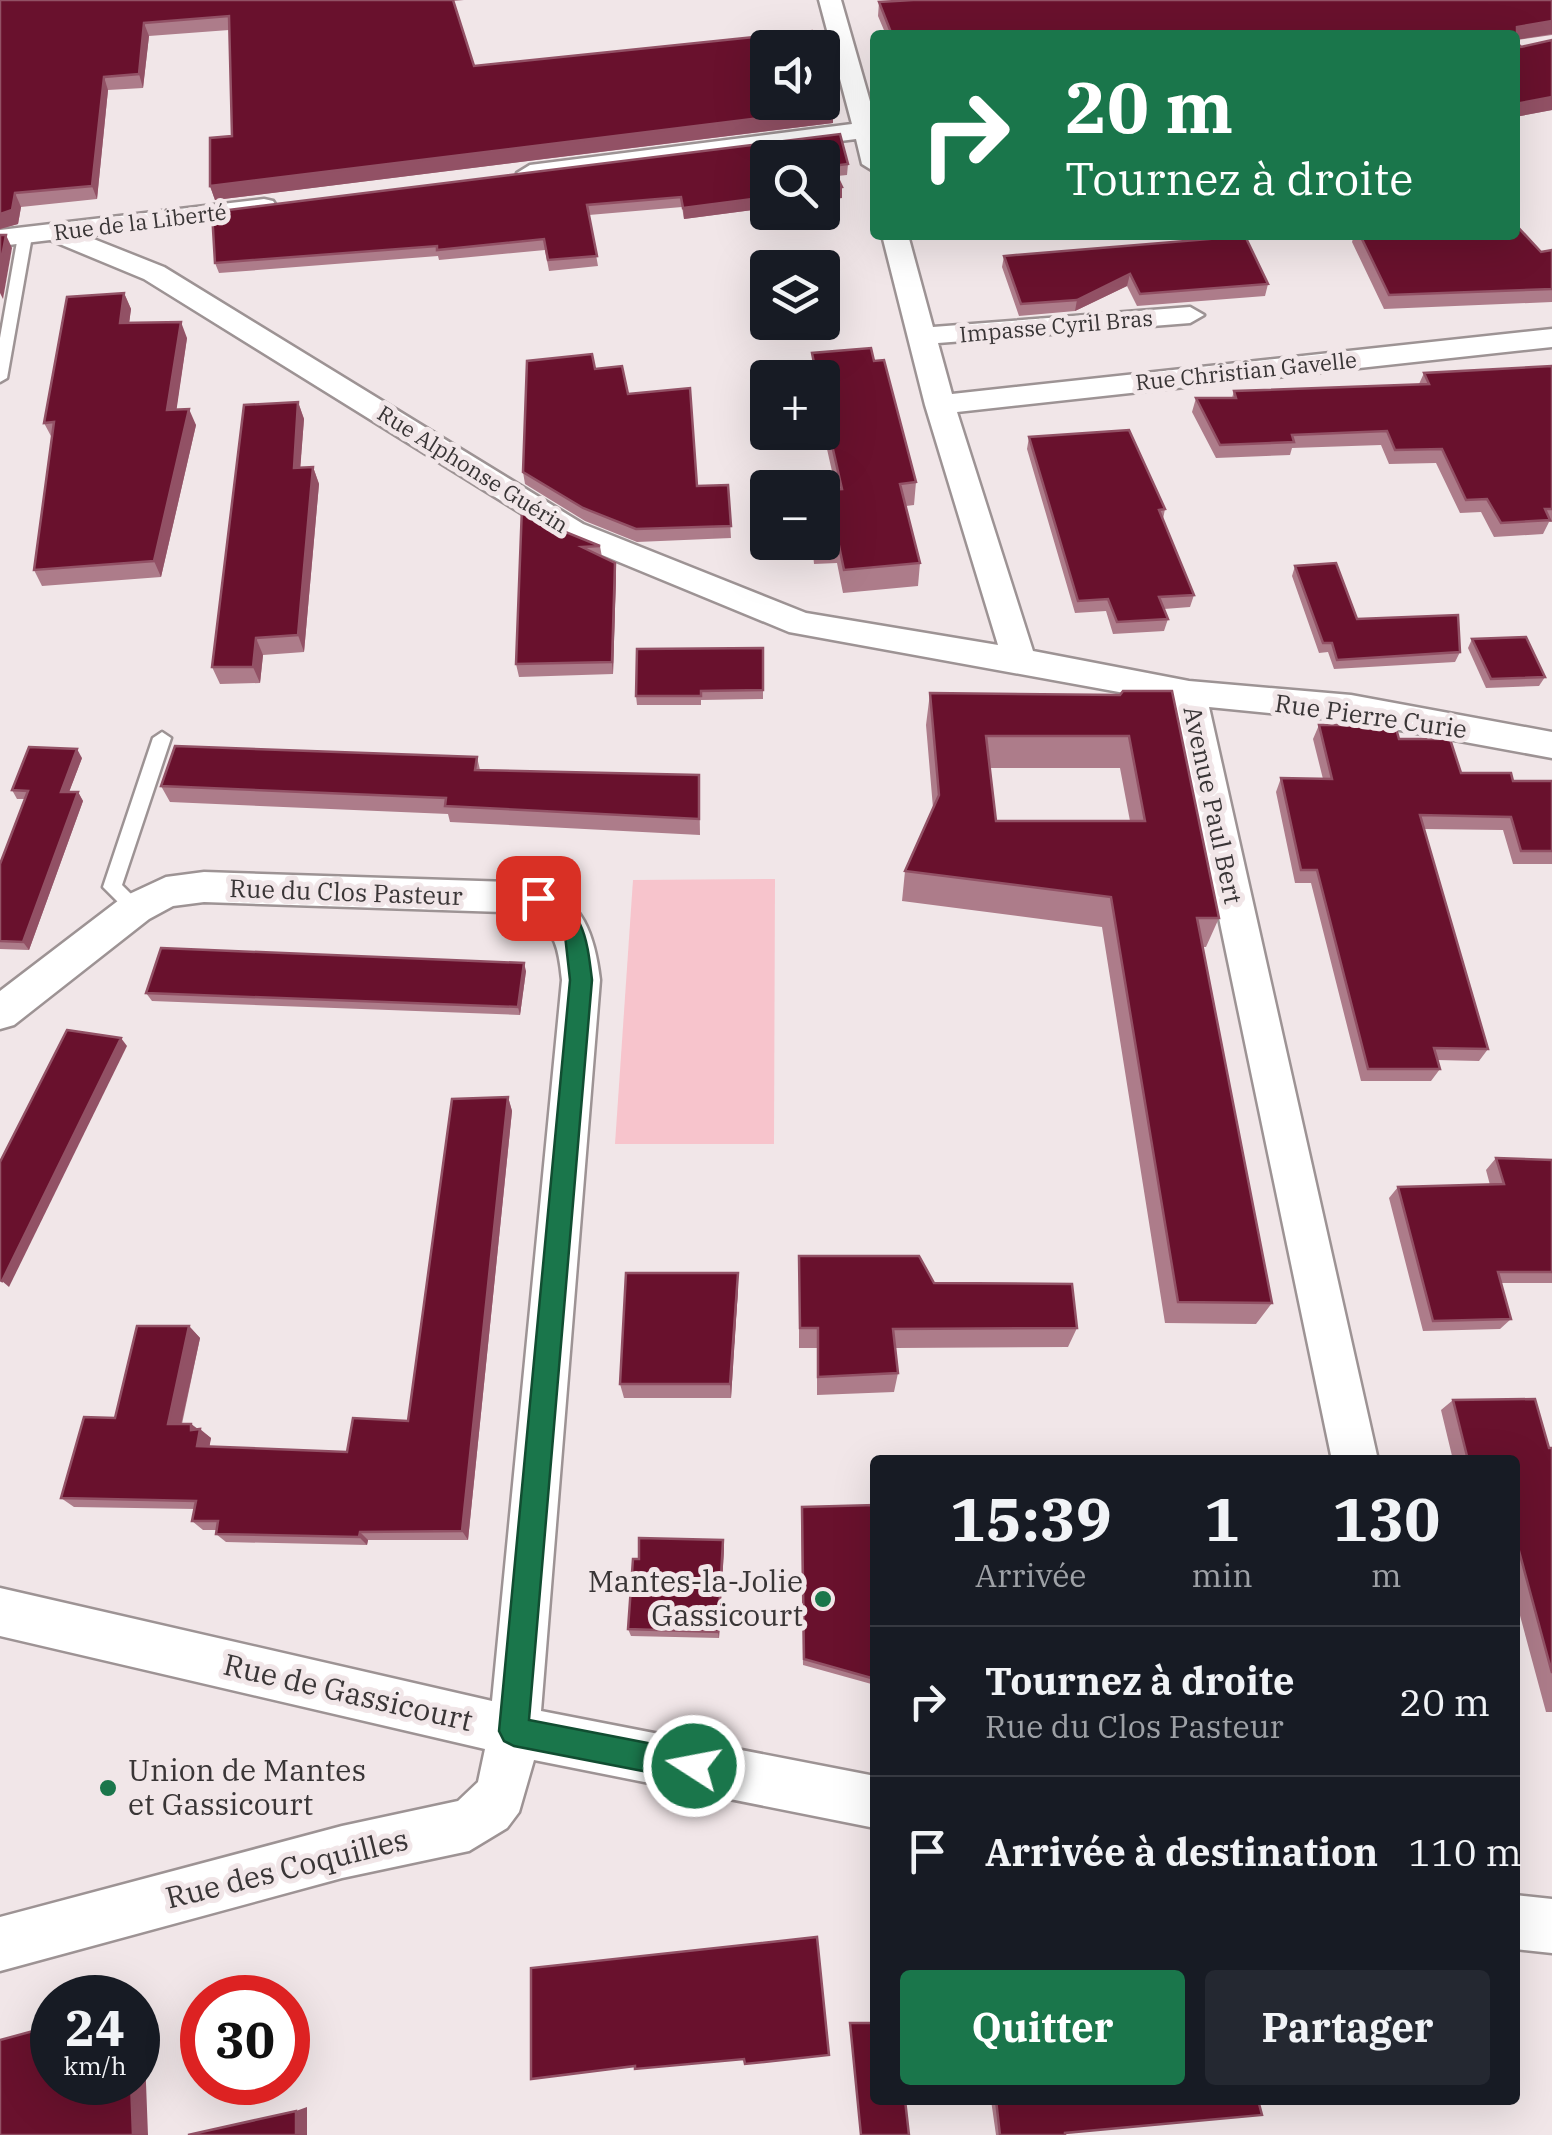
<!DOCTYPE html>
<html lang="fr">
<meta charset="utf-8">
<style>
:root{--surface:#171b24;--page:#242831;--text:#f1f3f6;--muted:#9ea1a6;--line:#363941;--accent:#1a764b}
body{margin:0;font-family:"IBM Plex Serif",serif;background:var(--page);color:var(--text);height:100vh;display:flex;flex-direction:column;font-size:38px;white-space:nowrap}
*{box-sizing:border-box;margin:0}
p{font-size:32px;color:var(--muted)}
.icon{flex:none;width:55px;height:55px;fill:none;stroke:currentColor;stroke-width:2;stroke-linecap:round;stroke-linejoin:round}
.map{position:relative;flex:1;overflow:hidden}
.details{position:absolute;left:870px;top:1455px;width:650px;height:650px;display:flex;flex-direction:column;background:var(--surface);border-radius:10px;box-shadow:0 10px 40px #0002}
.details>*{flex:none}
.hud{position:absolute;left:870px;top:30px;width:650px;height:210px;border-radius:10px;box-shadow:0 10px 40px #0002;background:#1a764b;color:#fff;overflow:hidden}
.controls{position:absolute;left:750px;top:30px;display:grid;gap:20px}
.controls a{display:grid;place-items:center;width:90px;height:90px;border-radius:10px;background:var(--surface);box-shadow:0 10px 40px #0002;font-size:50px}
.speed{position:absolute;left:30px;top:1975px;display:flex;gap:20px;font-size:50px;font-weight:700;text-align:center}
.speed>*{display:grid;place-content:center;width:130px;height:130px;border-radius:50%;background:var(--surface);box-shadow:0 10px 40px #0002;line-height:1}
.speed small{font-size:25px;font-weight:400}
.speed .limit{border:15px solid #d22;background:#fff;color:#111}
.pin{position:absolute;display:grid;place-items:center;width:85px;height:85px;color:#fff;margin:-42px;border-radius:20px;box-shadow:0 5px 15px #0006}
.me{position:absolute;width:110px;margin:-55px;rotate:281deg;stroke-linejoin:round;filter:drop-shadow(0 0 8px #0008)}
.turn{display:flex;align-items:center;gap:35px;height:210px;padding:0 30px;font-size:45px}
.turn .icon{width:130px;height:130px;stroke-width:2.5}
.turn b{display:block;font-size:70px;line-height:85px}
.eta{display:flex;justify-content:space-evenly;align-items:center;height:170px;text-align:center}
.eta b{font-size:60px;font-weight:700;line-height:70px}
.button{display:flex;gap:20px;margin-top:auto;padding:20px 30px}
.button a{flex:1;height:115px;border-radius:10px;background:var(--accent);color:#fff;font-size:40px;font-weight:700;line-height:115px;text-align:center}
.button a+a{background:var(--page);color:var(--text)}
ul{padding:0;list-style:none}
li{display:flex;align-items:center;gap:30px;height:150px;padding:0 30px;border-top:2px solid var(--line)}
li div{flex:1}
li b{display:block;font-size:38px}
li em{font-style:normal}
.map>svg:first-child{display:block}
.green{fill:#f7c4cc}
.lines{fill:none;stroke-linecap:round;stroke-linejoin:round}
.service-casing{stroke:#9d9394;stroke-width:5}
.minor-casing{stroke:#9d9394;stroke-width:5}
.service{fill:#fff;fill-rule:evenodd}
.minor{fill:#fff;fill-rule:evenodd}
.wall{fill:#ad7c8a;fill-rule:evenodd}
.shaded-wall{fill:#925165}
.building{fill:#69112d;stroke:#925165;stroke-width:2.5;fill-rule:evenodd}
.route{fill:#1a764b;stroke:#114d31;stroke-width:2.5}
.poi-dot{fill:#1a764b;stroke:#f1e6e8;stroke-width:4}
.labels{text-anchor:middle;stroke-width:10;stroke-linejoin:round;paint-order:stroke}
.far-street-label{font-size:22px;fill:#393536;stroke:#f1e6e8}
.street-label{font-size:25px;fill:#393536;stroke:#f1e6e8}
.near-poi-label{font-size:30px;fill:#393536;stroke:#f1e6e8;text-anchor:end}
.near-street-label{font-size:30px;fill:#393536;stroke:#f1e6e8}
</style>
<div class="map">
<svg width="1552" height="2135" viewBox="0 0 1552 2135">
<rect width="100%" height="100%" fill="#f1e6e8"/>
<polygon class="green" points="775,879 774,1144 615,1144 633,880"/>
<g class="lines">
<g class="service-casing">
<g id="service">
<polygon points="25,232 32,236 7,378 0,382 0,338 18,236"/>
<polygon points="162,732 171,738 122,885 145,908 136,916 129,913 103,887 153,738"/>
</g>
</g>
<g class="minor-casing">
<g id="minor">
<polygon points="819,0 841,0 875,119 875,172 862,164 856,139 530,181 517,173 530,165 852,124"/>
<polygon points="264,199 273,201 277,207 273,213 86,236 164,267 583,524 806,613 998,645 925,405 882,235 908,235 933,327 1190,307 1204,315 1190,323 938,343 952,394 1552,329 1552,347 957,412 1033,651 1189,681 1351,695 1552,732 1552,758 1351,721 1209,707 1378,1460 1332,1460 1174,702 789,632 561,538 144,279 50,240 0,246 0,230"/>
<path d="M204 872 538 883C583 898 595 937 600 980L541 1711 875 1776V1828L534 1760 519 1812 507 1828 469 1851 342 1878 0 1971V1917L342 1826 458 1801 478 1782 485 1749 0 1636V1588L492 1701 562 980C559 950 556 931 530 913L204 902 173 906 149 919 14 1025 0 1029V991L123 897 166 877Z"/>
<polygon points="1515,1895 1552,1899 1552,1953 1515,1949"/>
</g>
</g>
<use href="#service" class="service"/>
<use href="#minor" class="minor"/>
</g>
<g class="wall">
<polygon points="0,0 464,0 454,1 474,66 833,123 215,200 210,186 232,136 229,30 149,36 143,88 108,90 97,199 21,207 18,224 0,229"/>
<polygon points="1552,0 1552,35 1517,40 1517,43 1521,47 1552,40 1552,110 1515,117 1515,35 886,35 878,16 879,2"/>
<polygon points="840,134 848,164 847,175 837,176 842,187 842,198 822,200 822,158 768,158 768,208 684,219 682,207 589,215 598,266 549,271 545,250 439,260 438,256 219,273 215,263 212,212"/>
<polygon points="1354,235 1515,235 1541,252 1552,250 1552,302 1384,309 1352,242"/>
<polygon points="1004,256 1268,284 1265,296 1137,306 1127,286 1075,311 1019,316 1002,267"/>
<polygon points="124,293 131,309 129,323 187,338 176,410 196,425 161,577 42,586 34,570 52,438 44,423"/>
<polygon points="812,353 874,361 916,482 914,505 906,506 920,563 918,586 843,593 837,563 814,564 812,542 822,542 822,490 836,489 822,427 822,378 812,378"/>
<polygon points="1552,366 1552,522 1549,522 1543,534 1494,537 1481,512 1460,513 1436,463 1389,464 1381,445 1292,448 1290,455 1216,458 1192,412 1196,398 1232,398 1234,391 1419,384 1424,373"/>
<polygon points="595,369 628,394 697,486 728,485 731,538 637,542 585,521 525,484 523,472"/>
<polygon points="298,402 304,419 300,468 313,467 319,484 304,652 263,655 260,683 220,684 212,667"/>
<polygon points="1029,437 1165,509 1163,519 1194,595 1190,607 1164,609 1168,619 1164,631 1113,634 1106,611 1075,613 1027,449"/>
<polygon points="558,529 600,546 602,557 616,576 613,674 519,677 516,664"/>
<polygon points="1295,566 1357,619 1460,652 1455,662 1334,669 1328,652 1319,653 1292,576"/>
<polygon points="1472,639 1545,677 1539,686 1486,688 1468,648"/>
<polygon points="763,648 763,699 701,700 701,705 637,705 636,696"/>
<path d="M930 693 1120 695 1219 918 1206 947H1203L1272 1303 1256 1324 1165 1323 1102 927 902 901 905 871 933 808 926 725ZM990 768H1120L1130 821H996Z"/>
<polygon points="1319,725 1399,739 1461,773 1513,781 1552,781 1552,864 1513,864 1503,830 1424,829 1488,1049 1479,1061 1437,1060 1440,1069 1431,1081 1361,1081 1311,883 1295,883 1276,792 1281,778 1323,779 1313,739"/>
<polygon points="477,757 480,770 699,775 700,835 450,822 448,814 170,802 161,786"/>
<polygon points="82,758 69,792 78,792 83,801 29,950 0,949 0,864 25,799 17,799 12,790"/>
<polygon points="526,971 520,1015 152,1001 146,993"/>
<polygon points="508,1097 512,1111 468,1540 368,1540 367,1545 226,1542 216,1534 216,1530 203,1530 192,1521 195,1509 74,1507 61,1498 115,1418 189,1326 200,1338 182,1424 191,1424 211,1438 209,1446 347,1452 408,1421"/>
<polygon points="1496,1158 1552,1160 1552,1283 1501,1283 1511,1319 1500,1329 1423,1331 1389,1198 1398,1187 1490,1185 1486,1170"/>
<polygon points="799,1256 934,1283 1077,1328 1068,1347 895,1348 898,1373 894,1392 817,1395 817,1348 799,1348"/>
<polygon points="738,1289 731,1398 624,1398 620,1384"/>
<polygon points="1453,1400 1549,1448 1552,1448 1552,1712 1546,1712 1515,1597 1515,1460 1453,1460 1441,1410"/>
<polygon points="875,1505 875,1685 803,1665 801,1516"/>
<polygon points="723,1540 724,1548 719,1638 631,1636 628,1629 639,1559"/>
<polygon points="991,2100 1258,2100 1065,2133 1065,2135 996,2135"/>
</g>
<g class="shaded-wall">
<polygon points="1552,21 1552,34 1515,40 1517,27"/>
<polygon points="144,23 149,36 143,88 139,74"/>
<polygon points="104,77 108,90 97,199 92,186"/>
<polygon points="1552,97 1552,110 1515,117 1515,104"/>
<polygon points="833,109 833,123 215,200 210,186"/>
<polygon points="842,187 842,198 822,200 822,190"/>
<polygon points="15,193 21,207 18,224 0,229 0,214"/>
<polygon points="768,197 768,208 684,219 683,208"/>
<polygon points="6,235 12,248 3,299 0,293 0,267"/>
<polygon points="1130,274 1127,286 1075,311 1077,300"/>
<polygon points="124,293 131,309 127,339 120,323"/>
<polygon points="181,322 187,338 174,427 167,410"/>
<polygon points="298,402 304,419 299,485 294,468"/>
<polygon points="189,409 196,425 161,577 154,561"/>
<polygon points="313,467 319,484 304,652 298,635"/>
<polygon points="615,563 616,576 613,674 612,662"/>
<polygon points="256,638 263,655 260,683 253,667"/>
<polygon points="77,749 82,758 66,800 61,792"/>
<polygon points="78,792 83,801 29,950 23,942"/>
<polygon points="524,963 526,971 520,1015 518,1007"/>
<polygon points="121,1038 127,1046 9,1287 2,1281"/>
<polygon points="508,1097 512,1111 468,1540 462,1531"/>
<polygon points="738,1273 738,1289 731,1398 730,1384"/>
<polygon points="189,1326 200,1338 179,1434 168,1424"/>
<polygon points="191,1424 200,1431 200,1429 211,1438 208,1455 197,1446 191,1430"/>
<polygon points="360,1532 368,1540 367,1545 359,1537"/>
<polygon points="723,1540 724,1548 719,1638 718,1632"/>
<polygon points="138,2005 143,2005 148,2135 133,2135 131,2082 138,2082"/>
<polygon points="307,2107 307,2135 296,2135 296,2111"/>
</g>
<g class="building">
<polygon points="0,0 453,0 474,66 812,31 816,48 768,48 768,102 822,102 822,70 833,109 210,186 210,138 232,136 229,16 144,23 139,74 104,77 92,186 15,193 12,210 0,214"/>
<polygon points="913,0 1552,0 1552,21 1517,27 1517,43 1521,47 1552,40 1552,97 1515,104 1515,35 892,35 879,2"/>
<polygon points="840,134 848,164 832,166 842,187 822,190 822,158 768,158 768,197 683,208 681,197 587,205 597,256 548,260 544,239 437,250 437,246 215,263 212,212"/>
<polygon points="1515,224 1541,252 1552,250 1552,289 1389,295 1360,235 1515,235"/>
<polygon points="0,235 6,235 0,267"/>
<polygon points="1245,236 1268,284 1140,294 1130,274 1077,300 1021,304 1004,256"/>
<polygon points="124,293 120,323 181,322 167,410 189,409 154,561 34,570 54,422 44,423 67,297"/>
<polygon points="871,348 874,361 884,360 916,482 900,484 920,563 844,570 838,541 822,542 822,490 842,489 822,401 822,378 817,378 812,353"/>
<polygon points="592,354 595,369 622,366 628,394 690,388 697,486 728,485 731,526 636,529 583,508 523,472 527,361"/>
<polygon points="1552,366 1552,509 1545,509 1550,520 1501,523 1487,499 1466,500 1442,449 1395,450 1387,431 1292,435 1294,442 1220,445 1196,398 1236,398 1234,391 1429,384 1424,373"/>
<polygon points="298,402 294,468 313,467 298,635 256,638 253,667 212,667 244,405"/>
<polygon points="1129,430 1165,509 1159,510 1194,595 1159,597 1168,619 1117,622 1108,599 1078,601 1029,437"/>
<polygon points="522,507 558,529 600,546 582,547 615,563 612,662 516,664"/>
<polygon points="1336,563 1357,619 1458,615 1460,652 1337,660 1332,643 1323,643 1295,566"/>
<polygon points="1526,637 1545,677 1491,679 1472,639"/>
<polygon points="763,648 763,690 701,691 701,696 636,696 637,649"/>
<path d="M1123 691H1172L1219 918H1197L1272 1303 1178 1302 1111 897 905 871 939 795 930 693 1120 695ZM986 736H1129L1145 821H996Z"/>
<polygon points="1319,725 1395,725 1399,739 1450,739 1461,773 1511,773 1513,781 1552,781 1552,851 1521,851 1511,817 1420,815 1488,1049 1434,1048 1440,1069 1368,1069 1317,870 1301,870 1281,778 1332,779"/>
<polygon points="175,746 477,757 475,770 699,775 699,819 445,806 446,798 161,786"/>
<polygon points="29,747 77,749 61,792 78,792 23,942 0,941 0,864 28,791 12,790"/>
<polygon points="161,948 524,963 518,1007 146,993"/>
<polygon points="67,1030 121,1038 2,1281 0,1280 0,1162"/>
<polygon points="508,1097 462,1531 360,1532 359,1537 216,1534 218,1521 192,1521 196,1501 61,1498 84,1417 115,1418 137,1326 189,1326 168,1424 191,1424 191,1430 200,1429 197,1446 347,1452 353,1418 408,1421 452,1099"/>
<polygon points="1496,1158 1552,1160 1552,1272 1498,1272 1511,1319 1433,1321 1398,1187 1504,1184"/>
<polygon points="799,1256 919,1256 934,1283 1072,1284 1077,1328 893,1329 898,1373 818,1377 818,1328 800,1328"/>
<polygon points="626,1273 738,1273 730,1384 620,1384"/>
<polygon points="1535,1399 1549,1448 1552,1448 1552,1673 1519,1551 1515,1551 1515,1460 1468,1460 1453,1400"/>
<polygon points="875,1505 875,1679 804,1659 802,1507"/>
<polygon points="639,1538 723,1540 718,1632 628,1629 633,1559 639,1559"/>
<polygon points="817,1937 829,2055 745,2064 744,2059 635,2069 635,2066 531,2079 531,1968"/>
<polygon points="850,2023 875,2023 875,2100 905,2100 909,2135 861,2135"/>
<polygon points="52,2026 52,2082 131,2082 133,2135 0,2135 0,2040"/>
<polygon points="996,2100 1258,2100 1262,2115 1065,2133 1065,2135 1000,2135"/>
<polygon points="296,2111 296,2135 188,2135"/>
</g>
<path class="route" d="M538 890C584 905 587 938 592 980L529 1720 694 1752 705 1756 709 1766 705 1777 694 1781 514 1746 504 1741 499 1731 570 980 565 935 527 898Z"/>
<g class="poi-dot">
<circle cx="823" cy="1599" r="10"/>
<circle cx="108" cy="1788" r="10"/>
</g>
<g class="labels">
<g class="far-street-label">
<text transform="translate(140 222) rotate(-7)" y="8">Rue de la Liberté</text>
<text transform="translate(1056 326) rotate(-5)" y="8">Impasse Cyril Bras</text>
<text transform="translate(1246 371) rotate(-6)" y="8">Rue Christian Gavelle</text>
<text transform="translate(473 469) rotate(32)" y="8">Rue Alphonse Guérin</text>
</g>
<g class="street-label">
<text transform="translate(1371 716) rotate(8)" y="9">Rue Pierre Curie</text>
<text transform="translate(1213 805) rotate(78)" y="9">Avenue Paul Bert</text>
<text transform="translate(346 892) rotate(2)" y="9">Rue du Clos Pasteur</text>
</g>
<g class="near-poi-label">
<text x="803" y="1592">Mantes-la-Jolie<tspan x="803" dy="34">Gassicourt</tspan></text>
<text x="128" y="1781" text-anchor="start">Union de Mantes<tspan x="128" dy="34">et Gassicourt</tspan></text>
</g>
<g class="near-street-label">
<text transform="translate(348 1693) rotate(13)" y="10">Rue de Gassicourt</text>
<text transform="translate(287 1869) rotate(-14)" y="10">Rue des Coquilles</text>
</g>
</g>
</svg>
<div class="controls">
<a><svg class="icon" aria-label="sound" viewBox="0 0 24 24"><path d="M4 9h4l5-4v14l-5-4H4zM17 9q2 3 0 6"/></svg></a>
<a><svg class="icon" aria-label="search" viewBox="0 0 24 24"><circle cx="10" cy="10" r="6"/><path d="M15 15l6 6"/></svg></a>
<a><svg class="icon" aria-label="layers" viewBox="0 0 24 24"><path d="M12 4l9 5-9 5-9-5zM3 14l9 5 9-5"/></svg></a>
<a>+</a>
<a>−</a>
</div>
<div class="speed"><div>24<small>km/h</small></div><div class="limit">30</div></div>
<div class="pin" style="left:538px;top:898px;background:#d93025"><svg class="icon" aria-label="arrive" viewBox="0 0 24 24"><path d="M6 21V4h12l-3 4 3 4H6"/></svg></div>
<svg class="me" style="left:694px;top:1766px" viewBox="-20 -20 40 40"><circle r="17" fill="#1a764b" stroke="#fff" stroke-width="3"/><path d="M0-11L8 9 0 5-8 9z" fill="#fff"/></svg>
<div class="hud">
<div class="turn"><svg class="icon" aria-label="right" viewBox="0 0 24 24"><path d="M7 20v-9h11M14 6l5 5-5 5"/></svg><div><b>20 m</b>Tournez à droite</div></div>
</div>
<section class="details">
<div class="eta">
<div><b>15:39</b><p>Arrivée</p></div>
<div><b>1</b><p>min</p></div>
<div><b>130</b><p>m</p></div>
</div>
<ul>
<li><svg class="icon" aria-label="right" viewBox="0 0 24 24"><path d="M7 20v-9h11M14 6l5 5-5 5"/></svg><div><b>Tournez à droite</b><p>Rue du Clos Pasteur</p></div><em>20 m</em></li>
<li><svg class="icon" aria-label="arrive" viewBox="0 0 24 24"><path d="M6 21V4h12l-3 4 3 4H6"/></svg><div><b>Arrivée à destination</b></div><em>110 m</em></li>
</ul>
<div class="button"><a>Quitter</a><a>Partager</a></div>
</section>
</div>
